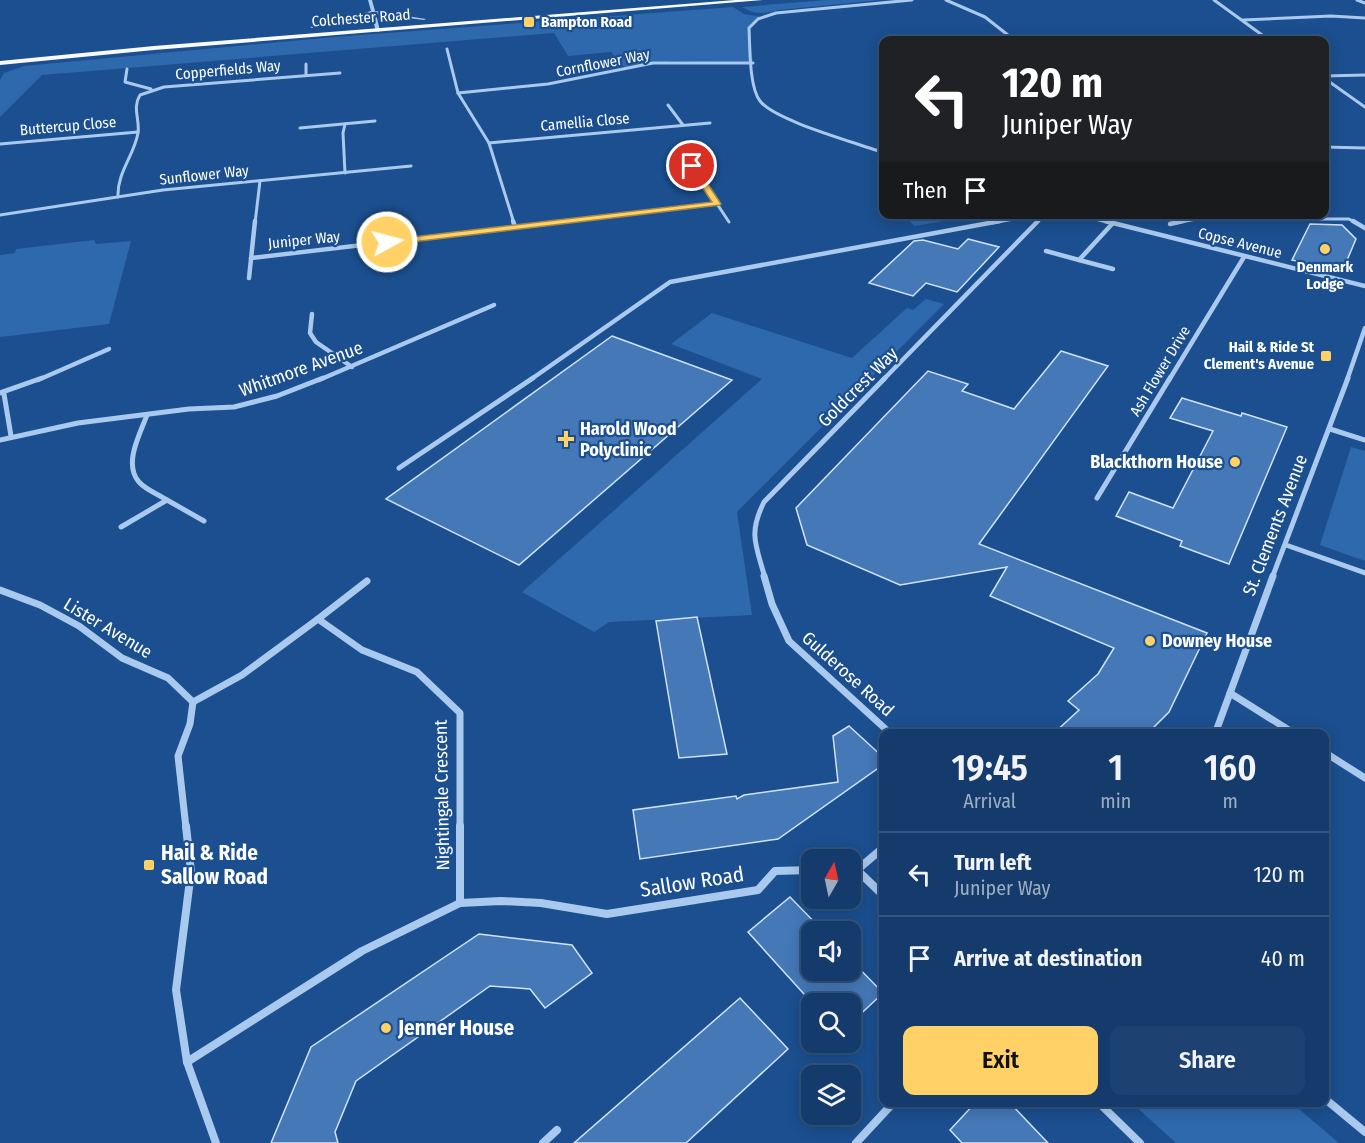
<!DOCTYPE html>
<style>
:root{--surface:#143b6b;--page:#1d4271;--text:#f1f3f6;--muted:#9dadc1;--line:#33557e;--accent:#ffd166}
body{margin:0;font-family:"Fira Sans Condensed",sans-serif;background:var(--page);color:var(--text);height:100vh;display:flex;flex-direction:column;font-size:22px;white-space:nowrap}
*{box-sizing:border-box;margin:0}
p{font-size:20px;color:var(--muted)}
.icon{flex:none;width:33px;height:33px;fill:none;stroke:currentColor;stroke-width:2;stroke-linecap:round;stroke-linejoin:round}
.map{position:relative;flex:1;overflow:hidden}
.panel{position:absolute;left:879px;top:729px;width:450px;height:378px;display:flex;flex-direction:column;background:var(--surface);border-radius:12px;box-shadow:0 3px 15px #0003,0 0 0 2px var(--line)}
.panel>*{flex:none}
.hud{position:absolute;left:879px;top:36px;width:450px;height:183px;border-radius:12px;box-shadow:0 3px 15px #0003,0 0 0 2px var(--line);background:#202124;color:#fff;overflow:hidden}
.needle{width:39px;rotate:9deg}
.controls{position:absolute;left:801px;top:849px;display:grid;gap:12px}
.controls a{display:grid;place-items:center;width:60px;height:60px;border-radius:12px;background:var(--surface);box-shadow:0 3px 15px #0003,0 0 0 2px var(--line);font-size:30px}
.pin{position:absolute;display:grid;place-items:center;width:51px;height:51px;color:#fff;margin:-26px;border:3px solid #fff;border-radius:50%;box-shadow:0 2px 6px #0007}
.me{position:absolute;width:66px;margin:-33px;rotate:83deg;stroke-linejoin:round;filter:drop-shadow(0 0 4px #0008)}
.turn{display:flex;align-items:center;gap:21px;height:126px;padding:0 24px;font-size:27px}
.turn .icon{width:78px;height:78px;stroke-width:2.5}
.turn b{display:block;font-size:42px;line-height:51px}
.then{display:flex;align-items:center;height:57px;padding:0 24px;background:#0003;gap:12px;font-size:22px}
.eta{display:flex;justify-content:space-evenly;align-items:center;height:102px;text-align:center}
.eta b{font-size:36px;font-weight:600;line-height:42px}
.action{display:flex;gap:12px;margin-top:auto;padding:12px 24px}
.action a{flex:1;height:69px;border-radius:12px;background:var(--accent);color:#111;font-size:24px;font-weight:600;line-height:69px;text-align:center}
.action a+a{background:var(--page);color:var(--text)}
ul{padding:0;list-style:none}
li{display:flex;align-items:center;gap:18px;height:84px;padding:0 24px;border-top:2px solid var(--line)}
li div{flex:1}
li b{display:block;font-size:22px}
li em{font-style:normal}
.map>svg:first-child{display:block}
.green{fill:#2e69ad}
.building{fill:#4478b7;stroke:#cfe3fa;stroke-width:1.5}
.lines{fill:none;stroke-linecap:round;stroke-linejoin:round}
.minor-far4{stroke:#a9c9ee;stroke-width:3}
.minor-far3{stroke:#a9c9ee;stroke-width:4.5}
.minor-far2{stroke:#a9c9ee;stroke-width:5}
.minor-far1{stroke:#a9c9ee;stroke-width:7}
.minor{stroke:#a9c9ee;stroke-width:8}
.tertiary{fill:#a9c9ee;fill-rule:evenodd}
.trunk{fill:#f8faff;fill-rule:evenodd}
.route{fill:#ffd166;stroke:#a68842;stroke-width:1.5}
.poi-dot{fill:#ffd166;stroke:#1b4f8f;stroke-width:2}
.labels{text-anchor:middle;stroke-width:4.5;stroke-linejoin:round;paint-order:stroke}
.far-street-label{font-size:15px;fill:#fff;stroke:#1b4f8f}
.far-poi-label{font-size:15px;font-weight:bold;fill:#fff;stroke:#1b4f8f;text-anchor:start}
.street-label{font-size:18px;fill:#fff;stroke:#1b4f8f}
.poi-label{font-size:18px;font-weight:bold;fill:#fff;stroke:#1b4f8f;text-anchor:start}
.near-poi-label{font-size:21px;font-weight:bold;fill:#fff;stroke:#1b4f8f;text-anchor:start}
.near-street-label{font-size:21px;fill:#fff;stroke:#1b4f8f}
</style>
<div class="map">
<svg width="1365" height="1143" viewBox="0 0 1365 1143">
<rect width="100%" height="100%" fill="#1b4f8f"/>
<g class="green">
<path d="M827 0H881L778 10C764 14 755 15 742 7Z"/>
<polygon points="733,7 744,14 763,17 752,23 749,28 753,63 672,61 625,68 611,52 568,56 554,33 42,75 0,117 0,80 4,73 24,66 335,37"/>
<polygon points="902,215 978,215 915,226"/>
<polygon points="94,240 96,244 131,241 109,324 0,337 0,255 15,253 16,249"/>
<polygon points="926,299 944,304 737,512 752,615 609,622 594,632 522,592 762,379 671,344 712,313 852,358 907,308 913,310"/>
<polygon points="1351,447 1365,451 1365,561 1320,545"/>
<polygon points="1132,1103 1292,1103 1339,1143 1176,1143"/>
</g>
<g class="building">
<polygon points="1310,224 1342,225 1356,239 1342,272 1292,260"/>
<polygon points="968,239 999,247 957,292 926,283 913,296 869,283 914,241 923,240 958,249"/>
<polygon points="612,336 732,380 519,565 386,499"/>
<polygon points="1061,351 1108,366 979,544 1207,633 1169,712 1147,734 1053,734 1079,710 1068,701 1098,674 1114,648 990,596 1007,567 900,585 807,545 796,508 928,371 968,384 962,391 1014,409"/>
<polygon points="1182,398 1241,416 1242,413 1287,427 1229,564 1180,546 1182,541 1116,516 1129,492 1173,508 1213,431 1170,418"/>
<polygon points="697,617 727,754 679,758 656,621"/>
<polygon points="849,726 884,758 884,764 778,839 640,859 633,810 736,796 737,799 744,795 838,782 833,736"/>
<polygon points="790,897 824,932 812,932 812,970 850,970 850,959 883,993 850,1024 850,1004 813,1004 748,932"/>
<polygon points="479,934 572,945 592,973 545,1008 530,989 490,986 356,1081 335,1132 338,1143 271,1143 311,1047"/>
<polygon points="740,998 788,1049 686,1143 574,1143"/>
<polygon points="976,1102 1009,1102 1048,1143 962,1143 950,1130"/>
</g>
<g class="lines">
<g class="minor-far4">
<polyline points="946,0 985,17 1013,39"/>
<polyline points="1214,0 1269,40"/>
<polyline points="1357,0 1365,3"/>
<polyline points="1243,20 1331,16 1365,18"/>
<polyline points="984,40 1088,37 1099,40"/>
<polyline points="447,49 458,93 489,143 514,223"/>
<polyline points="306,64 306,75"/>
<polyline points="127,69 125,82 151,89"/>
<polyline points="1324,76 1365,75"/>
<polyline points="1324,78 1365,107"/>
<polyline points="458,93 548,84 653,63 753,63"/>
<polyline points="668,105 683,125"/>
<polyline points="345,124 343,133 345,173"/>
<polyline points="300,128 375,121"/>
<polyline points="489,143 710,123"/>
<polyline points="0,144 138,132"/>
<polyline points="1324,147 1365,148"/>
<path d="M884 153C858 143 775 121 760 101 749 87 750 46 749 28L758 19 776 13 912 0"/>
<polyline points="692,166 729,222"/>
<path d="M118 197C117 172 134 156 138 133 140 119 132 108 140 95L164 87 340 73"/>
<polyline points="1075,214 1111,223"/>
<polyline points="0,215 163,190 411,166"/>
<polyline points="255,223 260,181"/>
<polyline points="554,223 717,204"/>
<polyline points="992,223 1041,214"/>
<polyline points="1036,223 1044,215"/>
<polyline points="1176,223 1196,219 1349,219 1356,223"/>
</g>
<g class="minor-far3">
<polyline points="513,221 515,227"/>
<polyline points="1105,221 1365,286"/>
<polyline points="1353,221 1365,228"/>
<polyline points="1170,224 1183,221"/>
<polyline points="1046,251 1079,260 1112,224"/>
<polyline points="251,258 567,221"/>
<polyline points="1079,260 1113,269"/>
<polyline points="249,278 255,221"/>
<polyline points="312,314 310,333 316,342 352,367"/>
<polyline points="38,380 109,349"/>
<polyline points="319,380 494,305"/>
<polyline points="530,380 670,282 1000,221"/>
<polyline points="883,380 1038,221"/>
<polyline points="1169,380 1244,257"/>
<polyline points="1347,380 1365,328"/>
</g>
<g class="minor-far2">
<polyline points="0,393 42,378"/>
<polyline points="4,394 11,436"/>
<polyline points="1330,429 1365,440"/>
<polyline points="0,440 78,423 189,409 234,407 277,396 323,378"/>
<polyline points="399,468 533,378"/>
<polyline points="1097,498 1170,378"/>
<polyline points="167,500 204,521"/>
<path d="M121 527 167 500C158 494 146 490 139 482 123 464 140 434 147 415"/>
<polyline points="1286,545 1365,573"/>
<path d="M765 578C756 545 748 534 764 502L885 378"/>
<polyline points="1272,578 1348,378"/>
</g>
<g class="minor-far1">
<polyline points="764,576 772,604 789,641 891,734"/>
<polyline points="0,590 40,605 79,626 122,658 168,678 193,702"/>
<polyline points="318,619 367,581"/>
<polyline points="1230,693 1295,734"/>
<polyline points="193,702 242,675 318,619 362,650 417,672 460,713 460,828"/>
<polyline points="1215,734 1273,576"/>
<polyline points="1324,752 1365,778"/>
<polyline points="186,828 178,756 190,724 193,702"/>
</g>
<g class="minor">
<polyline points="186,826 191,872 176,990 187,1062 216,1143"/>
<polyline points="884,847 857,870 884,896"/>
<polyline points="460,903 501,901 541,903 607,914 758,890 775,871 812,870"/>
<polyline points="187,1062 362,951 460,903 460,826"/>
<polyline points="1324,1098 1365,1132"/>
<polyline points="1098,1102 1140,1143"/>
<polyline points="543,1143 557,1130"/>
<polyline points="856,1143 894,1102"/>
</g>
<polygon class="tertiary" points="368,0 372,0 375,11 426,19 424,20 376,14 380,31 378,32 376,31 371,14 336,24 312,28 310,27 335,22 371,11"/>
<polygon class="trunk" points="735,0 763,0 154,50 0,65 0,61 154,46"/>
</g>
<polygon class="route" points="689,164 695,164 721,204 720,205 387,245 383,242 387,240 712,202 688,166"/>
<g class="poi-dot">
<rect x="523" y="16" width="12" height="12" rx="3"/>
<circle cx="1325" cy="249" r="6"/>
<rect x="1320" y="350" width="12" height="12" rx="3"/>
<path d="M563 430h6v6h6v6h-6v6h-6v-6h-6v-6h6z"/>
<circle cx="1235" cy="462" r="6"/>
<circle cx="1150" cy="641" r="6"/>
<rect x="143" y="859" width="12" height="12" rx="3"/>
<circle cx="386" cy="1028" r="6"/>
</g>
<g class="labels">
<g class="far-street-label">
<text transform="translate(361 18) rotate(-4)" y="5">Colchester Road</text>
<text transform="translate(603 63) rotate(-11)" y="5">Cornflower Way</text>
<text transform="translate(228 70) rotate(-5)" y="5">Copperfields Way</text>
<text transform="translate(585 122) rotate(-5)" y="5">Camellia Close</text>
<text transform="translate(68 126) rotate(-5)" y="5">Buttercup Close</text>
<text transform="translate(204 175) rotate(-6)" y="5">Sunflower Way</text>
<text transform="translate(304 240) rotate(-6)" y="5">Juniper Way</text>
<text transform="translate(1240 243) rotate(14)" y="5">Copse Avenue</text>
<text transform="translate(1160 371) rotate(-59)" y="5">Ash Flower Drive</text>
</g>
<g class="far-poi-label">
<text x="541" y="27">Bampton Road</text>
<text x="1325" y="272" text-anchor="middle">Denmark<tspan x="1325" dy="17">Lodge</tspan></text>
<text x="1314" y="352" text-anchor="end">Hail &amp; Ride St<tspan x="1314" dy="17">Clement's Avenue</tspan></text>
</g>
<g class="street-label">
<text transform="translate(301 369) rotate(-20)" y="6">Whitmore Avenue</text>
<text transform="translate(858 387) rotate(-45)" y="6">Goldcrest Way</text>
<text transform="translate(1275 525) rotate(-69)" y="6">St. Clements Avenue</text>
<text transform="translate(108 628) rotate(31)" y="6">Lister Avenue</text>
<text transform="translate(848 674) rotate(42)" y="6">Gulderose Road</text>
<text transform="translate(442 795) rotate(-91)" y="6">Nightingale Crescent</text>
</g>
<g class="poi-label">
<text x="580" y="435">Harold Wood<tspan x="580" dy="21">Polyclinic</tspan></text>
<text x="1223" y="468" text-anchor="end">Blackthorn House</text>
<text x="1162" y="647">Downey House</text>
</g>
<g class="near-poi-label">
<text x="161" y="860">Hail &amp; Ride<tspan x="161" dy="24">Sallow Road</tspan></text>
<text x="398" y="1035">Jenner House</text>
</g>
<g class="near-street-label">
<text transform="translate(692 882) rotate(-9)" y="7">Sallow Road</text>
</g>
</g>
</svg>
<div class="controls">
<a><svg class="needle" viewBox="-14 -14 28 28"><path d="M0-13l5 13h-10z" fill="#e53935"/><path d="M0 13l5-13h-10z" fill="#9dadc1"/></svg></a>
<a><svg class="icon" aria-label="sound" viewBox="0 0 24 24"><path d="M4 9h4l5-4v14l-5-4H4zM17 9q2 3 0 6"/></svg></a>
<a><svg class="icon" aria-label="search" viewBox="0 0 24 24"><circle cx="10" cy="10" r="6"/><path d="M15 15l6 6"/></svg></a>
<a><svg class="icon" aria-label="layers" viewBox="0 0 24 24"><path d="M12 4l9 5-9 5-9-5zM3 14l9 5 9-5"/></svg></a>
</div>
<div class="pin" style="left:692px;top:166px;background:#d93025"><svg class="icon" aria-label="arrive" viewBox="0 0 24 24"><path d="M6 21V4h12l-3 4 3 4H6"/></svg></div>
<svg class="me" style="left:387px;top:242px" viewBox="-20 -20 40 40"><circle r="17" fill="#ffd166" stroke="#fff" stroke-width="3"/><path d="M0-11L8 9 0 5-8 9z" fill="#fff"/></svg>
<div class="hud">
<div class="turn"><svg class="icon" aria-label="left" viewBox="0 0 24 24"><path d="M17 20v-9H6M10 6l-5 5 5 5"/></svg><div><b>120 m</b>Juniper Way</div></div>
<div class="then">Then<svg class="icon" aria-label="arrive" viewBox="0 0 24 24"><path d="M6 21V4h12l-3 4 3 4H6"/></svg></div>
</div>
<section class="panel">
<div class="eta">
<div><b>19:45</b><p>Arrival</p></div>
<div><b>1</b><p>min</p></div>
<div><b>160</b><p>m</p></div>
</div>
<ul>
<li><svg class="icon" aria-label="left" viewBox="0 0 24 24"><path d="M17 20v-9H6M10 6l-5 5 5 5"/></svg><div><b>Turn left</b><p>Juniper Way</p></div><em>120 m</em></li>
<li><svg class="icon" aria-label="arrive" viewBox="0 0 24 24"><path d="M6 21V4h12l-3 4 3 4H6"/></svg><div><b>Arrive at destination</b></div><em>40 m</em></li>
</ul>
<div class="action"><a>Exit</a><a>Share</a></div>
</section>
</div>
